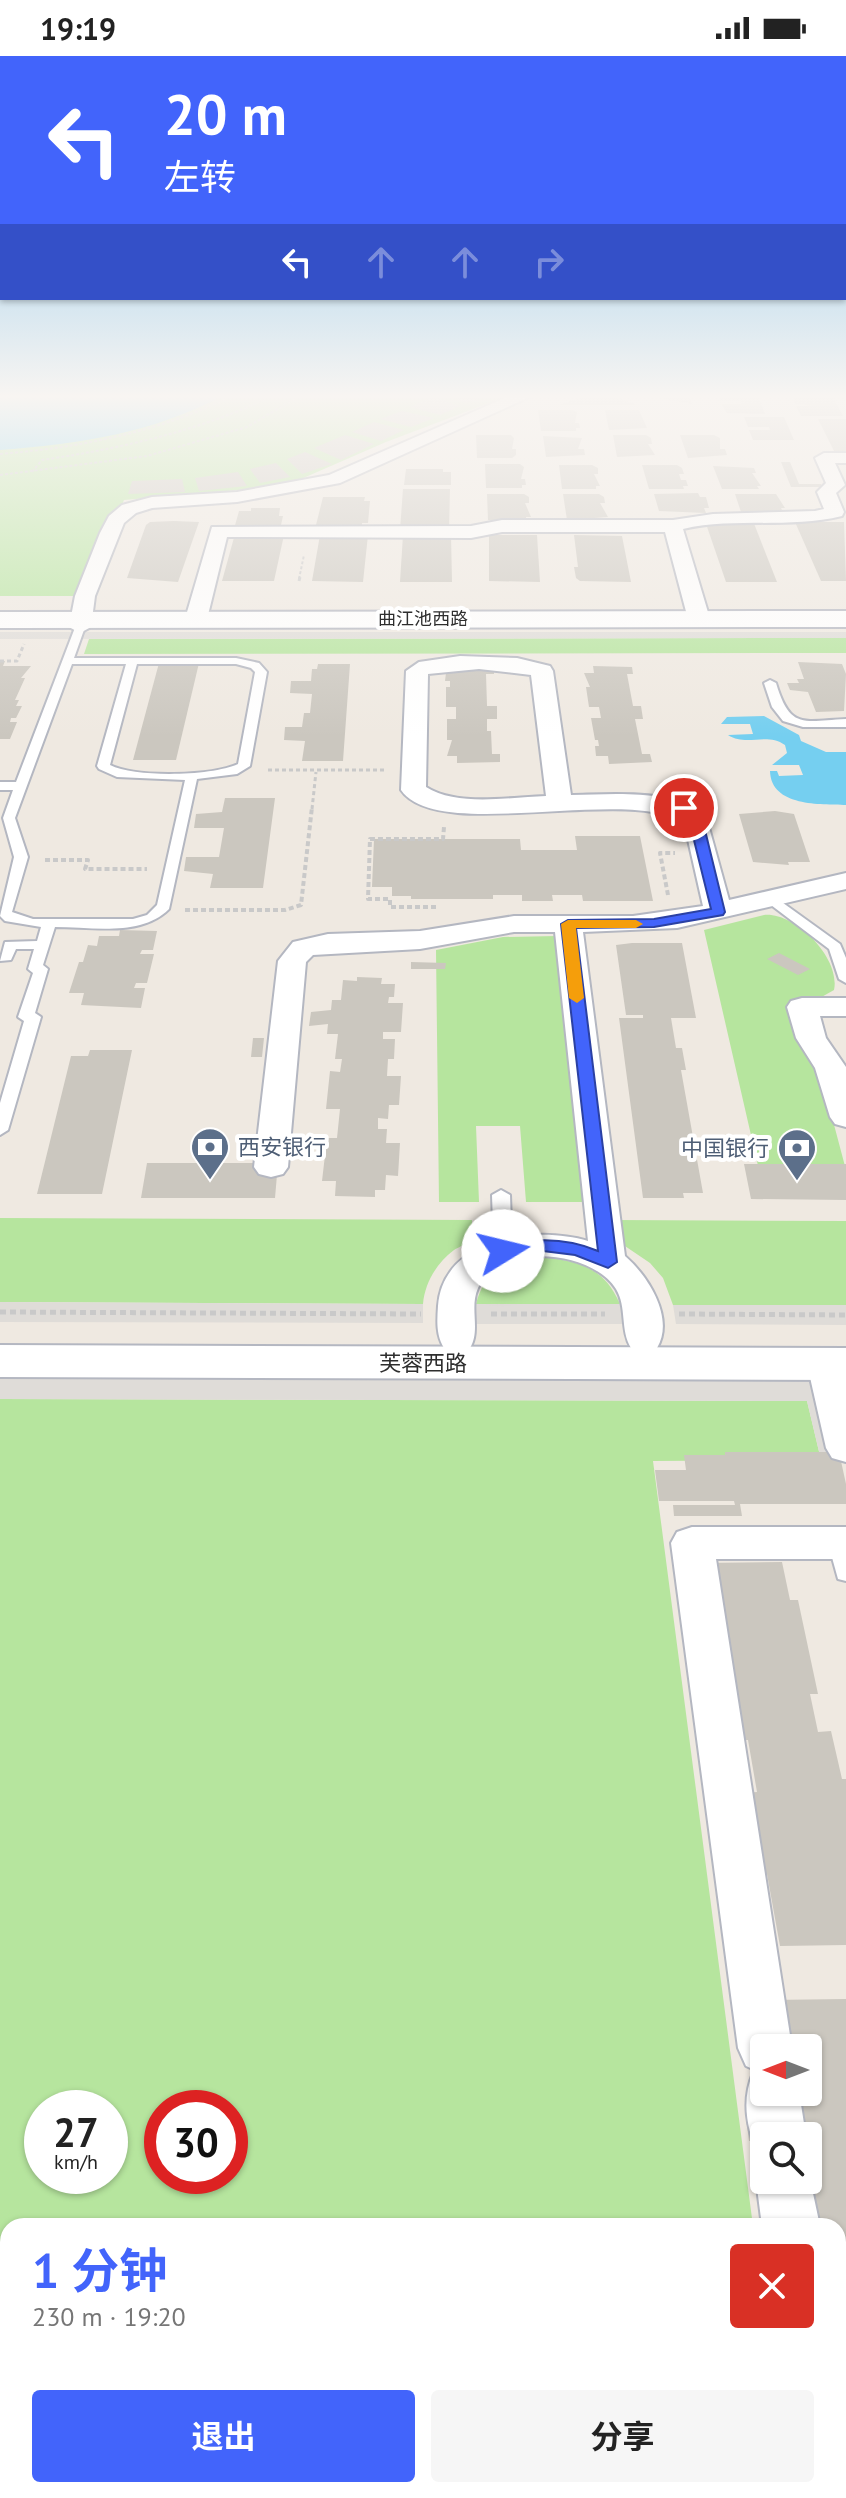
<!DOCTYPE html>
<html lang="zh">
<meta charset="utf-8">
<style>
:root{--surface:#fff;--page:#f6f6f6;--text:#222;--muted:#767676;--accent:#4264fb}
body{margin:0;font-family:"PT Sans","Noto Sans SC",sans-serif;background:var(--page);color:var(--text);height:100vh;display:flex;flex-direction:column;font-size:30px;white-space:nowrap}
*{box-sizing:border-box;margin:0}
p{font-size:26px;color:var(--muted)}
.icon{flex:none;width:44px;height:44px;fill:none;stroke:currentColor;stroke-width:2;stroke-linecap:round;stroke-linejoin:round}
.map{position:relative;flex:1;overflow:hidden}
.details{position:absolute;left:0px;top:2162px;width:846px;height:280px;display:flex;flex-direction:column;background:var(--surface);border-radius:24px 24px 0 0;box-shadow:0 2px 6px #0004}
.details>*{flex:none}
.guide{position:absolute;left:0px;top:0px;width:846px;height:244px;box-shadow:0 2px 6px #0004;background:#4264fb;color:#fff;overflow:hidden}
.needle{width:52px;rotate:270deg}
.tools{position:absolute;left:750px;top:1978px;display:grid;gap:16px}
.tools a{display:grid;place-items:center;width:72px;height:72px;border-radius:8px;background:var(--surface);box-shadow:0 2px 6px #0004;font-size:40px}
.speed{position:absolute;left:24px;top:2034px;display:flex;gap:16px;font-size:40px;font-weight:700;text-align:center}
.speed>*{display:grid;place-content:center;width:104px;height:104px;border-radius:50%;background:var(--surface);box-shadow:0 2px 6px #0004;line-height:1}
.speed small{font-size:20px;font-weight:400}
.speed .limit{border:12px solid #d22;background:#fff;color:#111}
.pin{position:absolute;display:grid;place-items:center;width:68px;height:68px;color:#fff;margin:-34px;border:4px solid #fff;border-radius:50%;box-shadow:0 2px 8px #0007}
.me{position:absolute;width:88px;margin:-44px;rotate:81deg;stroke-linejoin:round;filter:drop-shadow(0 0 6px #0008)}
.turn{display:flex;align-items:center;gap:28px;height:168px;padding:0 32px;font-size:36px}
.turn .icon{width:104px;height:104px;stroke-width:2.5}
.turn b{display:block;font-size:56px;line-height:68px}
.lanes{display:flex;align-items:center;height:76px;padding:0 32px;background:#0003;justify-content:center;gap:40px;direction:ltr}
.lanes .off{opacity:.35}
.round{display:grid;place-items:center;flex:none;width:84px;height:84px;border-radius:8px;background:var(--page)}
.summary{display:flex;align-items:center;justify-content:space-between;height:136px;padding:0 32px}
h1{font-size:48px;font-weight:700;line-height:60px;color:var(--accent)}
.primary-button{display:flex;gap:16px;margin-top:auto;padding:16px 32px}
.primary-button a{flex:1;height:92px;border-radius:8px;background:var(--accent);color:#fff;font-size:32px;font-weight:700;line-height:92px;text-align:center}
.primary-button a+a{background:var(--page);color:var(--text)}
.status{display:flex;justify-content:space-between;align-items:center;height:56px;padding:0 40px;background:var(--surface);direction:ltr}
.status svg{height:22px;fill:currentColor}
.map>svg:first-child{display:block}
.green{fill:#b6e59e;fill-rule:evenodd}
.plaza{fill:#dfdcd8}
.water{fill:#75cff0}
.building{fill:#cbc7bf}
.lines{fill:none;stroke-linecap:round;stroke-linejoin:round}
.service-casing{stroke:#b4b7c1;stroke-width:4}
.minor-casing{stroke:#b4b7c1;stroke-width:4}
.tertiary-casing{stroke:#b4b7c1;stroke-width:4}
.secondary-casing{stroke:#b4b7c1;stroke-width:4}
.path-far3{stroke:#c9c9c9;stroke-width:2;stroke-dasharray:3 2;stroke-linecap:butt}
.path-far2{stroke:#c9c9c9;stroke-width:3;stroke-dasharray:4 3;stroke-linecap:butt}
.path-far1{stroke:#c9c9c9;stroke-width:4;stroke-dasharray:5 3;stroke-linecap:butt}
.path{stroke:#c9c9c9;stroke-width:5;stroke-dasharray:6 4;stroke-linecap:butt}
.service{fill:#fff;fill-rule:evenodd}
.minor{fill:#fff;fill-rule:evenodd}
.tertiary{fill:#fff;fill-rule:evenodd}
.secondary{fill:#fff;fill-rule:evenodd}
.route{fill:#4264fb;stroke:#2b41a3;stroke-width:2}
.slow{fill:#f59e0b}
.labels{text-anchor:middle;stroke-width:8;stroke-linejoin:round;paint-order:stroke}
.far-street-label{font-size:18px;fill:#2e2e2e;stroke:#fff}
.service-label{font-size:22px;fill:#4e5e75;stroke:#fff;text-anchor:start}
.street-label{font-size:22px;fill:#2e2e2e;stroke:#fff}
</style>
<div class="status"><b>19:19</b><svg viewBox="0 0 49 12"><path d="M0 12V9h3v3zM5 12V6h3v6zM10 12V3h3v9zM15 12V0h3v12zM26 1h20v11H26zM47 4h2v5h-2z"/></svg></div>
<div class="map">
<svg width="846" height="2442" viewBox="0 0 846 2442">
<rect width="100%" height="100%" fill="#efe9e1"/>
<g class="green">
<polygon points="0,339 510,339 386,386 285,430 124,444 85,540 0,540"/>
<polygon points="846,582 846,597 84,598 89,583"/>
<path d="M764 859C795 856 841 902 834 934L818 943 789 945 800 985 819 1012 846 1114H759L704 874Z"/>
<polygon points="557,880 585,1146 526,1146 520,1070 476,1070 479,1146 439,1146 436,894 503,881"/>
<path d="M0 1162 472 1164C472 1169 473 1178 470 1183 467 1188 459 1191 454 1194 437 1207 425 1226 423 1248L0 1246Z"/>
<polygon points="612,1164 846,1165 846,1249 673,1249 663,1222 650,1207 619,1186"/>
<path d="M544 1201C582 1206 604 1212 620 1248H476C485 1211 510 1206 544 1201Z"/>
<path d="M0 1343 807 1345 821 1404 653 1405 753 2170H8V2434H787L788 2442H0ZM42 2052H110V2120H42ZM162 2052H230V2120H162Z"/>
</g>
<g class="plaza">
<polygon points="0,576 846,576 846,582 0,583"/>
<polygon points="0,1246 423,1248 423,1267 0,1266"/>
<polygon points="476,1248 620,1248 623,1268 476,1268"/>
<polygon points="673,1249 846,1249 846,1269 676,1268"/>
<polygon points="0,1321 846,1324 846,1404 821,1404 807,1345 0,1343"/>
</g>
<g class="water">
<path d="M0 339H225C149 378 84 387 0 394Z"/>
<path d="M764 660 799 679 801 685 826 696H846V749C821 748 771 751 770 715H777L779 720 803 719 799 709H772L787 697 785 689C766 676 747 691 728 679L753 678 750 668H721L727 661Z"/>
</g>
<g class="building">
<polygon points="445,339 486,339 486,340 467,347"/>
<polygon points="597,339 610,339 637,349 559,349 585,340"/>
<polygon points="674,339 689,341 692,348 649,340"/>
<polygon points="718,339 758,339 765,358 727,357 721,348 742,348 741,345 720,345"/>
<polygon points="832,339 843,360 801,360 796,350 818,350 795,348 792,340"/>
<polygon points="432,341 460,350 440,359 410,351"/>
<polygon points="538,354 572,354 577,356 575,367 579,367 580,372 576,372 576,375 541,375"/>
<polygon points="605,354 639,354 647,372 609,374"/>
<polygon points="402,355 434,362 411,371 380,363"/>
<polygon points="744,361 784,361 794,384 753,384 749,374 770,374 769,371 748,371"/>
<polygon points="818,363 846,363 846,397 835,397"/>
<polygon points="374,366 404,374 381,385 352,376"/>
<polygon points="345,379 374,388 341,404 314,392"/>
<polygon points="476,379 511,379 514,382 512,393 516,393 516,399 512,402 477,402"/>
<polygon points="613,379 646,379 651,382 652,388 648,388 655,399 617,401"/>
<polygon points="680,379 714,379 720,382 720,393 725,393 727,399 688,402"/>
<polygon points="543,380 582,382 578,393 584,393 585,399 546,401"/>
<polygon points="305,396 332,408 302,418 287,403"/>
<polygon points="781,406 790,406 799,428 821,428 822,431 791,431"/>
<polygon points="276,407 290,421 260,427 250,413"/>
<polygon points="485,408 520,408 524,411 521,423 525,423 526,429 522,429 522,432 486,432"/>
<polygon points="559,409 592,409 598,412 598,418 594,418 600,430 596,430 596,433 562,433"/>
<polygon points="642,409 677,409 682,412 684,418 679,418 681,424 686,424 688,430 683,430 684,433 649,433"/>
<polygon points="713,410 754,412 756,417 752,417 761,430 757,430 759,433 722,433"/>
<polygon points="406,413 443,413 443,416 451,416 451,429 404,429"/>
<polygon points="238,416 247,430 199,435 195,422"/>
<polygon points="182,423 185,436 128,438 132,425"/>
<polygon points="403,433 450,433 449,474 400,474"/>
<polygon points="698,437 700,441 706,441 709,452 704,452 706,457 659,455 654,438"/>
<polygon points="487,438 524,438 529,441 529,447 525,447 531,461 526,461 526,464 488,464"/>
<polygon points="563,438 599,438 604,441 605,447 600,447 608,461 567,464"/>
<polygon points="735,438 776,438 785,452 781,452 783,456 741,456"/>
<polygon points="323,441 365,441 364,445 370,445 368,467 362,467 362,470 338,470 338,473 315,473"/>
<polygon points="251,452 280,452 279,460 283,460 281,469 277,469 276,473 234,473 239,455 251,455"/>
<polygon points="174,465 199,466 178,526 127,522 146,469 150,466"/>
<polygon points="705,465 753,465 777,526 726,526"/>
<polygon points="795,466 844,466 846,525 821,525"/>
<polygon points="235,478 284,479 274,525 222,525"/>
<polygon points="320,479 368,479 363,526 312,525"/>
<polygon points="403,479 451,479 452,526 400,526"/>
<polygon points="489,479 537,479 540,526 489,525"/>
<polygon points="574,479 622,480 631,526 580,525 576,522 574,511 578,511"/>
<polygon points="0,605 5,605 3,610 31,610 21,622 25,622 15,644 19,644 16,650 22,650 16,662 11,662 10,666 17,666 10,683 0,683"/>
<polygon points="798,606 842,608 846,618 844,655 816,656 808,636 790,634 787,627 799,627 797,623 804,623"/>
<polygon points="159,607 199,607 176,704 133,704"/>
<polygon points="318,608 350,608 343,705 302,705 305,685 284,684 285,671 302,671 304,657 310,657 312,638 290,637 291,625 311,625 312,613 317,613"/>
<polygon points="454,610 494,612 494,618 486,618 487,650 497,650 497,663 487,663 487,675 491,675 492,698 500,698 500,706 457,707 457,700 447,700 452,684 447,684 447,663 456,663 456,651 446,651 446,631 450,631 450,625 445,625 446,617 454,617"/>
<polygon points="593,610 632,611 633,618 627,618 633,650 641,650 643,663 635,663 642,698 650,698 652,706 609,708 608,700 596,700 595,690 599,690 598,684 595,684 591,662 601,662 599,651 589,651 586,631 590,631 584,617 594,617"/>
<polygon points="225,742 275,742 263,832 210,832 213,818 184,815 186,801 219,801 224,772 194,772 196,758 222,756"/>
<polygon points="775,755 794,758 810,806 788,806 789,809 753,806 739,758"/>
<polygon points="575,780 640,780 653,845 583,845 582,839 552,839 553,845 522,845 522,839 493,839 493,843 411,843 411,840 392,840 392,831 372,831 374,783 520,783 521,794 577,794"/>
<polygon points="120,874 157,875 153,894 142,894 140,898 154,898 147,927 136,927 134,932 145,932 141,952 81,949 84,937 69,937 79,906 83,906 88,889 97,890 99,880 119,880"/>
<polygon points="632,887 682,887 696,962 671,962 676,992 682,992 686,1014 681,1014 703,1137 683,1137 684,1142 643,1142 619,962 643,962 643,959 626,959 616,889"/>
<polygon points="779,897 810,913 798,919 767,903"/>
<polygon points="411,906 446,907 445,913 411,913"/>
<polygon points="357,921 382,922 381,928 395,928 394,941 389,941 388,947 403,947 401,976 383,976 383,983 395,983 394,1003 388,1003 387,1020 401,1020 399,1049 389,1049 388,1063 378,1062 378,1073 387,1073 386,1087 400,1087 398,1120 386,1119 385,1134 375,1134 375,1141 335,1140 336,1125 322,1125 327,1082 337,1082 340,1053 326,1053 330,1015 340,1016 342,1003 335,1003 338,978 327,978 328,968 309,970 311,956 331,954 332,944 341,944 343,924 357,925"/>
<polygon points="253,982 264,982 262,1001 251,1001"/>
<polygon points="90,994 132,994 102,1138 37,1138 71,1000 88,1000"/>
<polygon points="147,1107 278,1107 275,1142 141,1142"/>
<polygon points="744,1108 846,1108 846,1144 751,1143"/>
<polygon points="725,1396 839,1396 846,1428 846,1448 740,1448 742,1460 674,1460 673,1449 735,1449 734,1445 659,1445 655,1414 686,1414 684,1399 725,1399"/>
<polygon points="782,1506 790,1544 798,1544 818,1638 810,1638 818,1676 831,1675 842,1723 846,1723 846,1889 780,1890 767,1818 758,1818 744,1737 757,1736 748,1684 730,1684 704,1507"/>
<polygon points="846,1943 846,2301 844,2301 838,2263 838,2170 806,2170 799,2124 808,2124 808,2080 764,2080 764,2085 749,2085 746,2062 787,2062 784,2036 808,2036 808,1992 777,1992 770,1944"/>
<rect x="838" y="2358" width="8" height="28"/>
</g>
<g class="lines">
<g class="service-casing">
<g id="service">
<path d="M76 569 85 571 74 602H236L259 607 267 616 250 710 237 718 197 723 169 853C141 881 92 871 55 871L43 909 48 913 35 957 41 961 8 1074 0 1079V1047L24 965 18 961 33 917 28 913 34 893H16L11 904 0 905 5 886 37 885 41 871 5 865 0 860 14 801 3 762 13 734H0V726H16ZM72 608H126L97 710 99 713 117 721 185 724 157 849 147 859 133 863H33L12 856 28 801 15 762ZM137 608H236L251 612 255 616 238 708C212 720 136 722 110 709Z"/>
<path d="M770 624 776 627C790 674 803 665 846 663V671H803L783 665 772 651 764 627Z"/>
<polygon points="772,839 840,888 846,902 846,927 839,923 829,893 767,846 765,843"/>
<polygon points="501,1134 510,1139 512,1195 503,1201 494,1195 492,1139"/>
<polygon points="839,1479 846,1481 846,1525 838,1523 828,1487 832,1481"/>
</g>
</g>
<g class="minor-casing">
<g id="minor">
<polygon points="512,339 534,339 340,427 237,446 152,452 136,457 124,467 120,477 95,540 91,571 80,577 69,571 75,540 100,477 109,460 122,449 152,441 237,436 329,419"/>
<path d="M824 397H846V407H835L845 429 836 437 844 456 842 460C789 473 735 461 683 473L710 563 706 567H692L688 563 665 476H502L471 482 227 481 207 563 196 569 185 563 212 471 471 470 502 464H673L713 458 815 455 824 453 817 436 826 427 815 402Z"/>
<path d="M460 600 517 602 550 610 553 615 571 739C616 738 665 733 705 757L729 844 846 817V833L677 872 583 876 625 1200C648 1220 675 1262 657 1292L644 1296 631 1292C620 1274 627 1251 616 1233 592 1194 498 1185 478 1232 469 1252 481 1274 470 1292L457 1296 444 1292C436 1279 437 1265 438 1250 443 1181 536 1169 588 1185L555 876H514L420 893 313 899 306 906 288 1111 283 1118 271 1121 259 1118 254 1111 278 905 293 886 328 878 420 875 514 860H633L703 850 684 766C623 730 437 787 401 734L406 615 419 606ZM479 613 531 619 546 740C510 741 457 751 426 731L428 618Z"/>
<polygon points="802,942 846,942 846,960 820,960 826,982 846,1011 846,1071 835,1068 830,1061 815,1012 796,982 787,951 791,945"/>
<polygon points="826,1295 839,1299 846,1312 846,1406 832,1402 826,1392 807,1308 813,1299"/>
<path d="M692 1471H846V1503H716L792 1992H764V2036H799L806 2080H764V2102L758 2100C747 2072 741 2045 753 2017L757 2015 746 2010 738 1992 671 1487 677 1476Z"/>
<polygon points="764,2104 764,2124 808,2124 808,2114 820,2170 762,2170 756,2124"/>
<polygon points="838,2406 846,2409 846,2442 799,2442 798,2434 838,2434"/>
</g>
</g>
<g class="tertiary-casing">
<polygon id="tertiary" points="846,555 846,571 0,572 0,556"/>
</g>
<g class="secondary-casing">
<polygon id="secondary" points="0,1289 846,1292 846,1324 0,1321"/>
</g>
<g class="path-far3">
<path d="M0 398C83 391 159 376 234 339"/>
<path d="M32 416 42 404C123 392 200 375 274 339"/>
<polyline points="0,419 147,400 247,371 301,339"/>
<polyline points="299,523 304,499"/>
</g>
<g class="path-far2">
<polyline points="299,525 300,521"/>
<polyline points="0,605 17,605 24,588"/>
<polyline points="268,714 385,714"/>
<polyline points="312,753 316,716"/>
</g>
<g class="path-far1">
<polyline points="45,804 88,804 85,813 147,813"/>
<polyline points="668,839 660,797 675,797"/>
<polyline points="436,851 390,851 390,843 368,843 370,783 443,783 444,771"/>
<polyline points="185,854 285,854 301,849 312,751"/>
</g>
<g class="path">
<polyline points="0,1256 421,1258"/>
<polyline points="491,1258 605,1258"/>
<polyline points="679,1258 846,1259"/>
</g>
<use href="#service" class="service"/>
<use href="#minor" class="minor"/>
<use href="#tertiary" class="tertiary"/>
<use href="#secondary" class="secondary"/>
</g>
<linearGradient id="sky" x2="0" y2="1"><stop stop-color="#7abfeb"/><stop offset="0.5" stop-color="#f8f5f2"/><stop offset="1" stop-color="#f8f5f2" stop-opacity="0"/></linearGradient>
<rect width="846" height="681" fill="url(#sky)"/>
<path class="route" d="M680 749H689L702 762 725 856 723 859 654 871 576 872 617 1206 608 1212 575 1199 543 1195 497 1199 494 1195 497 1191C530 1182 566 1181 598 1195L561 868 568 864 654 863 711 853 689 764 678 752Z"/>
<polygon class="slow" points="568,864 636,864 643,868 636,872 576,872 584,942 577,947 569,942 561,868"/>
<defs>
<g id="bank-pin" transform="scale(2)"><path d="M0 17L-7.5 6A9.5 9.5 0 1 1 7.5 6Z" fill="#5c6f8a" stroke="#fff"/><path d="M-6-4H6V4H-6ZM0-2.3a2.3 2.3 0 1 0 0 4.6a2.3 2.3 0 1 0 0-4.6Z" fill="#fff"/></g>
</defs>
<g fill-rule="evenodd">
<use href="#bank-pin" x="210" y="1091"/>
<use href="#bank-pin" x="797" y="1092"/>
</g>
<g class="labels">
<g class="far-street-label">
<text x="423" y="569">曲江池西路</text>
</g>
<g class="service-label">
<text x="238" y="1099">西安银行</text>
<text x="769" y="1100" text-anchor="end">中国银行</text>
</g>
<g class="street-label">
<text x="423" y="1315">芙蓉西路</text>
</g>
</g>
</svg>
<div class="tools">
<a><svg class="needle" viewBox="-14 -14 28 28"><path d="M0-13l5 13h-10z" fill="#e53935"/><path d="M0 13l5-13h-10z" fill="#767676"/></svg></a>
<a><svg class="icon" aria-label="search" viewBox="0 0 24 24"><circle cx="10" cy="10" r="6"/><path d="M15 15l6 6"/></svg></a>
</div>
<div class="speed"><div>27<small>km/h</small></div><div class="limit">30</div></div>
<div class="pin" style="left:684px;top:752px;background:#d93025"><svg class="icon" aria-label="arrive" viewBox="0 0 24 24"><path d="M6 21V4h12l-3 4 3 4H6"/></svg></div>
<svg class="me" style="left:503px;top:1195px" viewBox="-20 -20 40 40"><circle r="19" fill="#fff"/><path d="M0-13L10 11 0 6-10 11z" fill="#4264fb"/></svg>
<div class="guide">
<div class="turn"><svg class="icon" aria-label="left" viewBox="0 0 24 24"><path d="M17 20v-9H6M10 6l-5 5 5 5"/></svg><div><b>20 m</b>左转</div></div>
<div class="lanes"><svg class="icon" aria-label="left" viewBox="0 0 24 24"><path d="M17 20v-9H6M10 6l-5 5 5 5"/></svg><svg class="icon off" aria-label="ahead" viewBox="0 0 24 24"><path d="M12 20V5M6 11l6-6 6 6"/></svg><svg class="icon off" aria-label="ahead" viewBox="0 0 24 24"><path d="M12 20V5M6 11l6-6 6 6"/></svg><svg class="icon off" aria-label="right" viewBox="0 0 24 24"><path d="M7 20v-9h11M14 6l5 5-5 5"/></svg></div>
</div>
<section class="details">
<div class="summary"><div><h1>1 分钟</h1><p>230 m · 19:20</p></div><a class="round" style="background:#d93025;color:#fff"><svg class="icon" aria-label="close" viewBox="0 0 24 24"><path d="M6 6l12 12M18 6L6 18"/></svg></a></div>
<div class="primary-button"><a>退出</a><a>分享</a></div>
</section>
</div>
